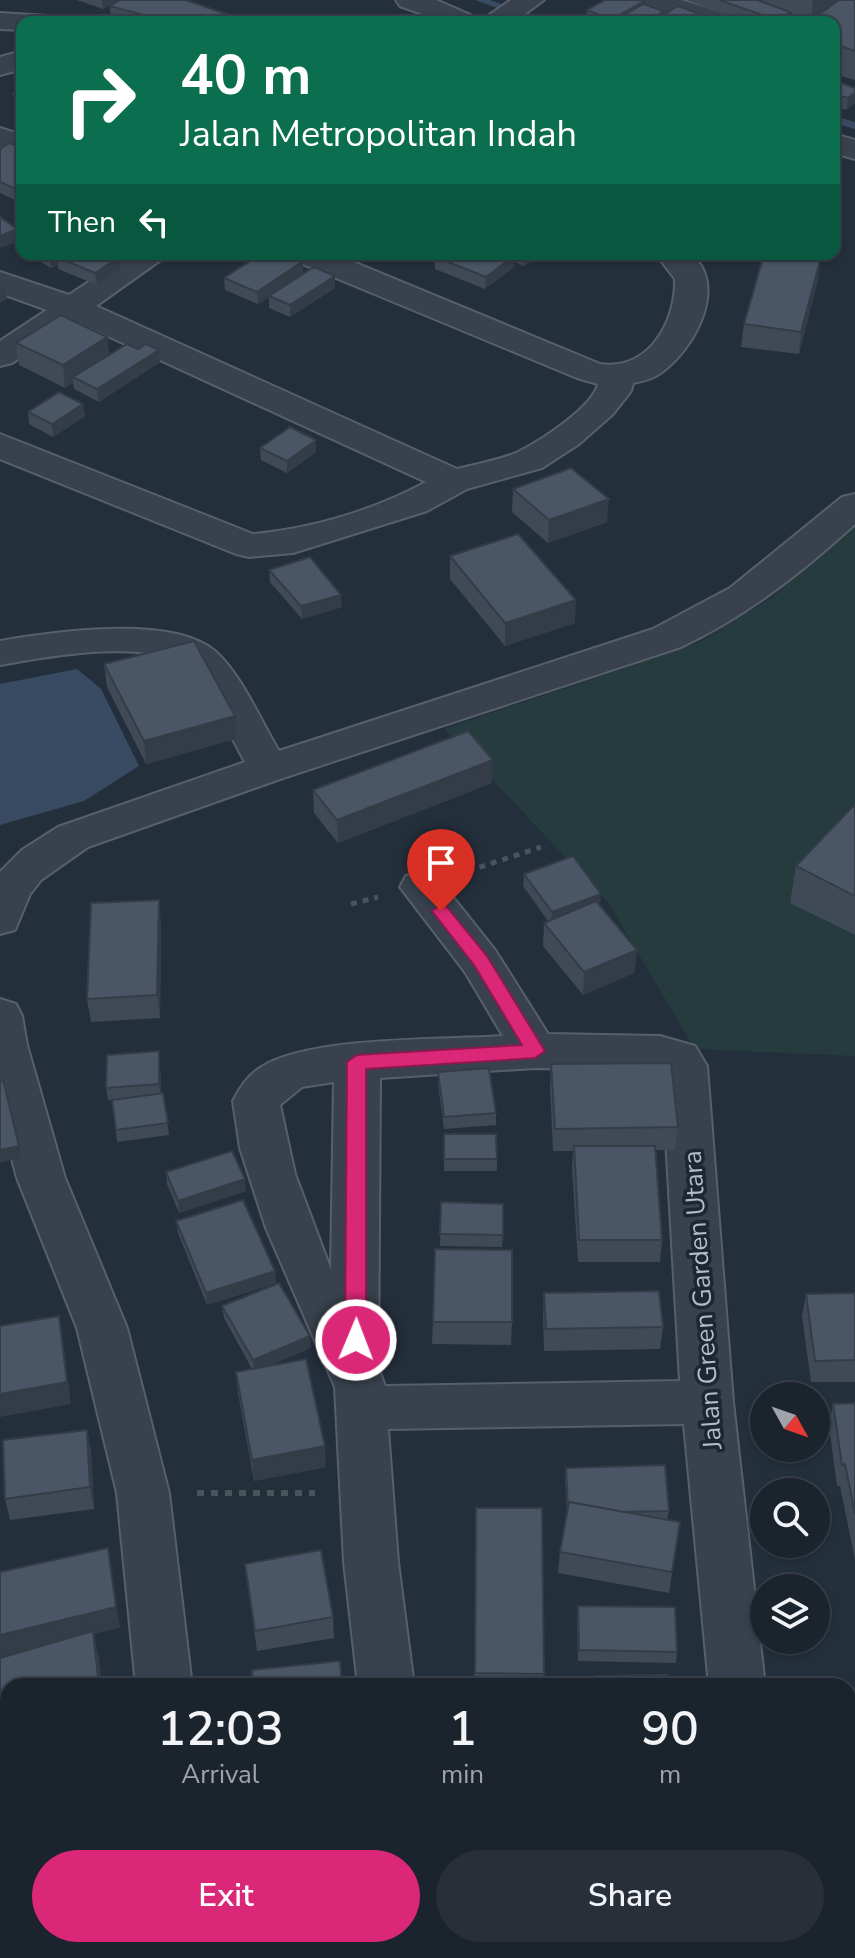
<!DOCTYPE html>
<style>
:root{--surface:#1b232d;--page:#282f39;--text:#f1f3f6;--muted:#a0a4aa;--line:#394049;--accent:#db2777}
body{margin:0;font-family:"Nunito Sans",sans-serif;background:var(--page);color:var(--text);height:100vh;display:flex;flex-direction:column;font-size:30px;white-space:nowrap}
*{box-sizing:border-box;margin:0}
p{font-size:26px;color:var(--muted)}
.icon{flex:none;width:44px;height:44px;fill:none;stroke:currentColor;stroke-width:2;stroke-linecap:round;stroke-linejoin:round}
.map{position:relative;flex:1;overflow:hidden}
.details{position:absolute;left:0px;top:1678px;width:856px;height:280px;display:flex;flex-direction:column;background:var(--surface);border-radius:24px 24px 0 0;box-shadow:0 2px 6px #0004,0 0 0 2px var(--line)}
.details>*{flex:none}
.banner{position:absolute;left:16px;top:16px;width:824px;height:244px;border-radius:16px;box-shadow:0 2px 6px #0004,0 0 0 2px var(--line);background:#0b6e4f;color:#fff;overflow:hidden}
.needle{width:52px;rotate:130deg}
.buttons{position:absolute;left:750px;top:1382px;display:grid;gap:16px}
.buttons a{display:grid;place-items:center;width:80px;height:80px;border-radius:50%;background:var(--surface);box-shadow:0 2px 6px #0004,0 0 0 2px var(--line);font-size:40px}
.pin{position:absolute;display:grid;place-items:center;width:68px;height:68px;color:#fff;margin:-82px -34px;border-radius:50% 50% 50% 0;rotate:-45deg;box-shadow:0 0 8px #0007}
.pin .icon{rotate:45deg}
.me{position:absolute;width:88px;margin:-44px;rotate:1deg;stroke-linejoin:round;filter:drop-shadow(0 0 6px #0008)}
.turn{display:flex;align-items:center;gap:28px;height:168px;padding:0 32px;font-size:36px}
.turn .icon{width:104px;height:104px;stroke-width:2.5}
.turn b{display:block;font-size:56px;line-height:68px}
.then{display:flex;align-items:center;height:76px;padding:0 32px;background:#0003;gap:16px;font-size:30px}
.eta{display:flex;justify-content:space-evenly;align-items:center;height:136px;text-align:center}
.eta b{font-size:48px;font-weight:600;line-height:56px}
.cta{display:flex;gap:16px;margin-top:auto;padding:16px 32px}
.cta a{flex:1;height:92px;border-radius:48px;background:var(--accent);color:#fff;font-size:32px;font-weight:600;line-height:92px;text-align:center}
.cta a+a{background:var(--page);color:var(--text)}
.map>svg:first-child{display:block}
.green{fill:#263b3d}
.water{fill:#394b63}
.lines{fill:none;stroke-linecap:round;stroke-linejoin:round}
.stream{fill:#394b63;fill-rule:evenodd}
.minor-casing{stroke:#565f6a;stroke-width:4}
.path-far1{stroke:#44585a;stroke-width:5;stroke-dasharray:6 6;stroke-linecap:butt}
.path{stroke:#44585a;stroke-width:6;stroke-dasharray:7 7;stroke-linecap:butt}
.minor{fill:#38414d;fill-rule:evenodd}
.wall{fill:#404a57}
.shaded-wall{fill:#343c47}
.building{fill:#4a5665;stroke:#343c47;stroke-width:2}
.route{fill:#db2777;stroke:#8e194d;stroke-width:2}
.labels{text-anchor:middle;stroke-width:7;stroke-linejoin:round;paint-order:stroke}
.street-label{font-size:26px;fill:#b4bcc8;stroke:#1d2631}
</style>
<div class="map">
<svg width="855" height="1958" viewBox="0 0 855 1958">
<rect width="100%" height="100%" fill="#242f3c"/>
<polygon class="green" points="855,524 855,1056 695,1049 607,901 444,729 698,643 773,597"/>
<polygon class="water" points="77,669 101,689 139,766 84,801 0,825 0,684"/>
<g class="lines">
<g class="stream">
<polygon points="475,0 490,0 551,22 536,22"/>
<polygon points="834,116 855,122 855,129 834,123"/>
</g>
<g class="minor-casing">
<g id="minor">
<polygon points="396,0 436,0 482,20 511,0 544,0 514,22 444,22 400,6"/>
<polygon points="638,0 681,0 733,16 737,22 694,22 642,6"/>
<polygon points="0,13 49,16 53,22 22,22 22,30 0,29"/>
<polygon points="22,51 22,69 0,75 0,57"/>
<polygon points="0,128 22,135 22,154 0,147"/>
<polygon points="834,134 855,140 855,159 834,153"/>
<path d="M131 254H169L96 306 457 469C477 464 500 460 518 452 539 442 593 407 598 384L577 378 295 261 290 254H334L600 364C649 371 676 322 675 279L656 254H691C729 286 694 349 662 372 653 379 643 381 633 383L631 391 613 414 579 444 542 468 467 489 427 511 293 553 249 557 236 554 0 459V434L253 534C311 529 375 510 426 482L75 321 12 363 0 366V341L47 310 0 293V272L69 295Z"/>
<path d="M855 494V524C801 573 747 616 681 647L283 778 88 847 41 880 30 894 15 930 0 934V872L22 850 58 827 245 762C230 736 210 686 187 668 148 637 46 657 0 665V641C53 632 173 614 216 652 243 677 260 720 279 751L653 629 730 588 842 497Z"/>
<path d="M421 872 436 876 495 950 548 1034 660 1036 695 1046 707 1066 733 1402 765 1686H709L684 1424 388 1429 398 1562 414 1686H358L344 1562 335 1387 266 1228 240 1148 233 1101C239 1089 248 1075 260 1068 307 1036 444 1040 503 1036L465 972 400 887 406 876ZM535 1068 662 1070 680 1381 385 1386 378 1367 380 1078ZM334 1082 331 1270 295 1174 280 1105 302 1087Z"/>
<polygon points="0,999 16,1004 22,1016 27,1045 65,1178 127,1328 169,1493 192,1686 136,1686 117,1493 77,1328 17,1178 0,1114"/>
<rect x="149" y="1950" width="60" height="8"/>
<rect x="250" y="1950" width="60" height="8"/>
<polygon points="735,1950 795,1950 796,1958 736,1958"/>
</g>
</g>
<g class="path-far1">
<polyline points="468,871 541,847"/>
<polyline points="351,904 378,897"/>
</g>
<polyline class="path" points="197,1493 315,1493"/>
<use href="#minor" class="minor"/>
</g>
<g class="wall">
<polygon points="77,0 118,0 103,9"/>
<polygon points="647,0 647,5 664,15 722,22 586,22 587,10"/>
<polygon points="691,0 757,0 761,2 762,0 837,0 837,2 855,0 855,80 834,74 834,22 811,20 790,13 789,22 748,22 691,2"/>
<polygon points="110,6 249,22 131,22 111,17"/>
<polygon points="834,85 855,88 855,103 846,110 834,105"/>
<polygon points="22,88 22,107 15,104 13,93"/>
<polygon points="0,149 22,149 22,203 0,193"/>
<polygon points="28,254 111,254 120,269 97,285 58,269 58,265 51,268"/>
<polygon points="385,254 402,254 396,258"/>
<polygon points="439,254 543,254 524,266 514,262 514,267 485,289 435,269 435,257"/>
<polygon points="303,261 303,273 335,288 290,317 269,308 269,297 258,304 225,290 224,278"/>
<polygon points="818,279 799,354 741,347 744,324"/>
<polygon points="107,337 109,355 160,362 99,402 74,389 73,383 65,388 19,365 16,343"/>
<polygon points="83,404 85,416 53,437 29,424 28,412"/>
<polygon points="260,448 316,452 287,473 261,460"/>
<polygon points="513,489 607,522 548,543 512,512"/>
<polygon points="450,556 575,623 505,646 450,579"/>
<polygon points="269,570 342,607 302,619 270,582"/>
<polygon points="104,664 236,739 146,764 107,687"/>
<polygon points="492,783 338,843 314,813 313,790"/>
<polygon points="855,804 855,935 790,903 796,866"/>
<polygon points="524,874 600,907 637,950 634,973 583,995 543,946 544,923 548,921 523,886"/>
<polygon points="161,923 160,1018 91,1022 87,999"/>
<polygon points="160,1064 161,1093 163,1093 169,1135 117,1142 112,1100 123,1099 108,1100 106,1088"/>
<polygon points="551,1064 678,1127 675,1150 656,1150 662,1240 660,1262 578,1262 572,1169 573,1151 553,1151 550,1087"/>
<polygon points="438,1072 496,1113 496,1125 444,1129 438,1084"/>
<polygon points="444,1134 497,1159 497,1171 444,1171"/>
<polygon points="166,1172 246,1191 179,1213 167,1184"/>
<polygon points="441,1202 503,1235 502,1247 440,1246"/>
<polygon points="176,1221 275,1271 276,1283 207,1305 178,1233"/>
<polygon points="544,1293 663,1327 660,1349 544,1351 543,1315"/>
<polygon points="855,1293 855,1382 811,1382 802,1316 806,1294"/>
<polygon points="222,1306 310,1336 311,1348 268,1366 326,1467 254,1481 238,1393 236,1372 252,1369 224,1318"/>
<polygon points="433,1322 512,1322 511,1345 432,1344"/>
<polygon points="855,1403 855,1560 840,1486 837,1486 829,1426 833,1404"/>
<polygon points="87,1430 91,1451 94,1509 10,1520 5,1499"/>
<polygon points="566,1468 669,1511 667,1520 680,1522 669,1593 558,1573 560,1552 567,1514 565,1479"/>
<polygon points="476,1508 544,1674 543,1686 474,1686"/>
<polygon points="245,1564 333,1617 334,1638 257,1651"/>
<polygon points="578,1606 677,1652 676,1663 578,1661 577,1617"/>
</g>
<g class="shaded-wall">
<polygon points="102,0 118,0 103,9"/>
<polygon points="647,0 646,11 616,20 616,22 611,22 611,20"/>
<polygon points="813,0 837,0 836,4 811,20"/>
<polygon points="664,11 663,22 647,22"/>
<polygon points="790,12 789,22 777,22 777,20"/>
<polygon points="700,14 700,22 687,22"/>
<polygon points="855,93 855,103 846,110 848,98"/>
<polygon points="17,229 19,241 0,248 0,236"/>
<polygon points="54,254 74,254 57,257 58,265 51,268 49,256"/>
<polygon points="524,254 543,254 524,266"/>
<polygon points="515,255 514,267 485,289 486,277"/>
<polygon points="119,257 120,269 97,285 95,273"/>
<polygon points="821,257 818,279 799,354 801,332"/>
<polygon points="303,261 303,273 258,304 257,292"/>
<polygon points="335,276 335,288 290,317 290,305"/>
<polygon points="5,287 7,299 0,303 0,290"/>
<polygon points="107,337 109,360 73,377 73,383 65,388 63,365"/>
<polygon points="159,350 160,362 99,402 97,389"/>
<polygon points="83,404 85,416 53,437 52,424"/>
<polygon points="316,440 316,452 287,473 287,461"/>
<polygon points="609,499 607,522 548,543 549,520"/>
<polygon points="341,595 342,607 302,619 301,606"/>
<polygon points="576,600 575,623 505,646 505,623"/>
<polygon points="235,716 236,739 146,764 144,741"/>
<polygon points="493,760 492,783 338,843 337,820"/>
<polygon points="601,894 600,907 551,925 552,912"/>
<polygon points="159,900 161,923 160,1018 157,995"/>
<polygon points="637,950 634,973 583,995 584,972"/>
<polygon points="159,1051 160,1064 161,1097 159,1084"/>
<polygon points="19,1146 21,1158 0,1163 0,1150"/>
<polygon points="245,1179 246,1191 179,1213 178,1201"/>
<polygon points="275,1271 276,1283 207,1305 206,1293"/>
<polygon points="59,1316 63,1338 71,1404 0,1417 0,1394"/>
<polygon points="310,1336 311,1348 254,1372 253,1360"/>
<polygon points="87,1430 91,1451 94,1509 90,1487"/>
<polygon points="325,1446 326,1467 254,1481 252,1460"/>
<polygon points="108,1548 120,1628 94,1634 99,1658 102,1686 99,1686 94,1634 0,1657 0,1635"/>
<polygon points="8,1738 8,1766 0,1769 0,1740"/>
<rect x="24" y="1950" width="7" height="8"/>
</g>
<g class="building">
<polygon points="120,0 186,0 249,22 170,22 110,6"/>
<polygon points="605,0 646,0 611,20 587,10"/>
<polygon points="719,0 757,0 790,12 777,20"/>
<polygon points="839,0 855,0 855,51 834,44 834,22 809,22"/>
<polygon points="643,4 664,11 647,22 620,22 616,20"/>
<polygon points="678,6 700,14 687,22 652,22"/>
<polygon points="705,16 722,22 695,22"/>
<polygon points="839,82 855,88 855,93 848,98 834,94 834,85"/>
<polygon points="22,88 22,96 13,93"/>
<polygon points="10,143 22,149 22,192 0,182 0,149"/>
<polygon points="0,217 17,229 0,236"/>
<polygon points="61,254 111,254 119,257 95,273 57,257"/>
<polygon points="261,254 286,254 303,261 257,292 224,278"/>
<polygon points="439,254 511,254 515,255 486,277 435,257"/>
<polygon points="764,254 795,254 821,257 801,332 744,324"/>
<polygon points="314,267 335,276 290,305 269,296"/>
<polygon points="61,315 107,337 63,365 16,343"/>
<polygon points="127,344 138,349 146,344 159,350 97,389 73,377"/>
<polygon points="59,392 83,404 52,424 28,412"/>
<polygon points="290,427 316,440 287,461 260,448"/>
<polygon points="571,468 609,499 549,520 513,489"/>
<polygon points="518,534 576,600 505,623 450,556"/>
<polygon points="310,557 341,595 301,606 269,570"/>
<polygon points="194,641 235,716 144,741 104,664"/>
<polygon points="468,731 493,760 337,820 313,790"/>
<polygon points="855,804 855,896 796,866"/>
<polygon points="573,856 601,894 552,912 524,874"/>
<polygon points="159,900 157,995 87,999 91,903"/>
<polygon points="596,901 637,950 584,972 544,923"/>
<polygon points="159,1051 159,1084 106,1088 107,1055"/>
<polygon points="671,1063 678,1127 555,1129 551,1064"/>
<polygon points="489,1068 496,1113 444,1117 438,1072"/>
<polygon points="3,1080 19,1146 0,1150 0,1081"/>
<polygon points="163,1093 168,1123 116,1130 112,1100"/>
<polygon points="444,1134 496,1134 497,1159 444,1159"/>
<polygon points="574,1146 655,1146 662,1240 579,1240"/>
<polygon points="232,1151 245,1179 178,1201 166,1172"/>
<polygon points="243,1200 275,1271 206,1293 176,1221"/>
<polygon points="441,1202 503,1204 503,1235 440,1234"/>
<polygon points="435,1249 512,1250 512,1322 433,1322"/>
<polygon points="279,1283 310,1336 253,1360 222,1306"/>
<polygon points="659,1291 663,1327 546,1329 544,1293"/>
<polygon points="855,1293 855,1360 815,1361 806,1294"/>
<polygon points="59,1316 67,1382 0,1394 0,1326"/>
<polygon points="306,1359 325,1446 252,1460 236,1372"/>
<polygon points="855,1403 855,1514 845,1464 842,1465 833,1404"/>
<polygon points="87,1430 90,1487 5,1499 3,1440"/>
<polygon points="665,1465 669,1511 621,1512 569,1502 568,1508 566,1468"/>
<polygon points="569,1502 680,1522 672,1572 560,1552"/>
<polygon points="476,1508 542,1508 544,1674 475,1673"/>
<polygon points="108,1548 116,1607 0,1635 0,1572"/>
<polygon points="321,1550 333,1617 255,1631 245,1564"/>
<polygon points="578,1606 675,1607 677,1652 579,1650"/>
<polygon points="93,1631 99,1686 8,1686 8,1738 0,1740 0,1658"/>
<polygon points="340,1661 342,1686 253,1686 252,1670"/>
<polygon points="667,1675 668,1686 595,1686 595,1676"/>
<polygon points="8,1901 8,1950 24,1950 24,1958 0,1958 0,1902"/>
<polygon points="75,1950 162,1950 163,1958 76,1958"/>
<rect x="398" y="1950" width="145" height="8"/>
<polygon points="626,1950 703,1950 704,1958 626,1958"/>
</g>
<polygon class="route" points="441,905 447,907 487,956 545,1051 535,1058 366,1069 366,1340 356,1348 345,1340 347,1062 357,1055 522,1045 474,965 432,911"/>
<g class="labels">
<g class="street-label">
<text transform="translate(702 1300) rotate(-94)" y="9">Jalan Green Garden Utara</text>
</g>
</g>
</svg>
<div class="buttons">
<a><svg class="needle" viewBox="-14 -14 28 28"><path d="M0-13l5 13h-10z" fill="#e53935"/><path d="M0 13l5-13h-10z" fill="#a0a4aa"/></svg></a>
<a><svg class="icon" aria-label="search" viewBox="0 0 24 24"><circle cx="10" cy="10" r="6"/><path d="M15 15l6 6"/></svg></a>
<a><svg class="icon" aria-label="layers" viewBox="0 0 24 24"><path d="M12 4l9 5-9 5-9-5zM3 14l9 5 9-5"/></svg></a>
</div>
<div class="pin" style="left:441px;top:911px;background:#d93025"><svg class="icon" aria-label="arrive" viewBox="0 0 24 24"><path d="M6 21V4h12l-3 4 3 4H6"/></svg></div>
<svg class="me" style="left:356px;top:1340px" viewBox="-20 -20 40 40"><circle r="17" fill="#db2777" stroke="#fff" stroke-width="3"/><path d="M0-11L8 9 0 5-8 9z" fill="#fff"/></svg>
<div class="banner">
<div class="turn"><svg class="icon" aria-label="right" viewBox="0 0 24 24"><path d="M7 20v-9h11M14 6l5 5-5 5"/></svg><div><b>40 m</b>Jalan Metropolitan Indah</div></div>
<div class="then">Then<svg class="icon" aria-label="left" viewBox="0 0 24 24"><path d="M17 20v-9H6M10 6l-5 5 5 5"/></svg></div>
</div>
<section class="details">
<div class="eta">
<div><b>12:03</b><p>Arrival</p></div>
<div><b>1</b><p>min</p></div>
<div><b>90</b><p>m</p></div>
</div>
<div class="cta"><a>Exit</a><a>Share</a></div>
</section>
</div>
